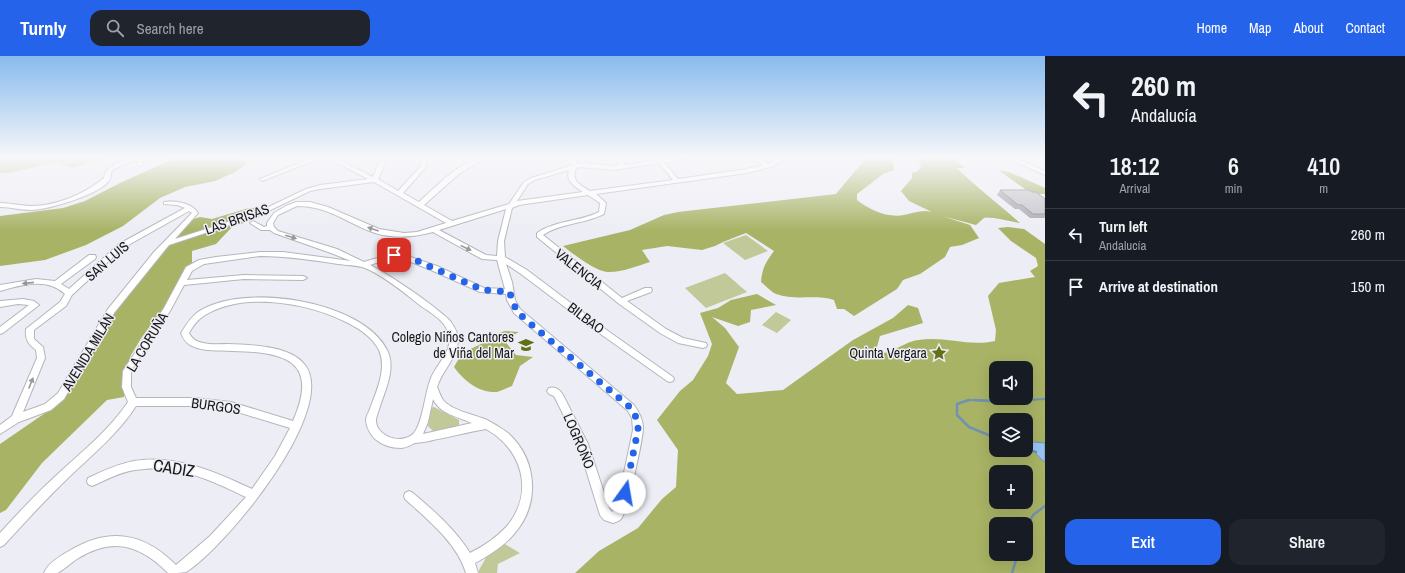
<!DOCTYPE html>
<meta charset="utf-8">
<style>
:root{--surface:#171b24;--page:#20242c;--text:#f1f3f6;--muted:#9ea1a6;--line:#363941;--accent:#2563eb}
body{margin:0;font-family:"Archivo Narrow",sans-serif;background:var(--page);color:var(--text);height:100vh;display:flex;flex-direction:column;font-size:15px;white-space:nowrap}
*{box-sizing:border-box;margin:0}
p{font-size:13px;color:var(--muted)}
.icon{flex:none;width:22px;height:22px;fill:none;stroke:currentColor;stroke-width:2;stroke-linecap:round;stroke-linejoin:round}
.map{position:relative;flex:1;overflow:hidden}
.sheet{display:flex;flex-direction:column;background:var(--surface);width:360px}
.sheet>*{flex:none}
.guide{background:#171b24;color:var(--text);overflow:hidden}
.tools{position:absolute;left:989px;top:305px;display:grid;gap:8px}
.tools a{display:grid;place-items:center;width:44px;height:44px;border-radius:8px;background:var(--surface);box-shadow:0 4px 16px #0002;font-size:20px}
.pin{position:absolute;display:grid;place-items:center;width:34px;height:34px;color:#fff;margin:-17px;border-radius:8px;box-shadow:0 2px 6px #0006}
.me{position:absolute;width:44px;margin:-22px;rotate:13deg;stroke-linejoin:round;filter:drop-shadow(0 0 3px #0008)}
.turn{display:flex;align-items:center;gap:14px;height:84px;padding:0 20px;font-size:18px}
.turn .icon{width:52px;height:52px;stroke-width:2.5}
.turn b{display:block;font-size:28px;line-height:34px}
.eta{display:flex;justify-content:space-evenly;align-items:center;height:68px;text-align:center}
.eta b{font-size:24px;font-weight:600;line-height:28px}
.button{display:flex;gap:8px;margin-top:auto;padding:8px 20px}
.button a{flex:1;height:46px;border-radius:12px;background:var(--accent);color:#fff;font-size:16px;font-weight:600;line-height:46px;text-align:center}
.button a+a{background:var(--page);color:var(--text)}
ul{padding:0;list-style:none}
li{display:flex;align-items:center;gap:12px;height:52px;padding:0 20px;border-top:1px solid var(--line)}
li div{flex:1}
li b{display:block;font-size:15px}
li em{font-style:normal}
header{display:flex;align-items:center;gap:24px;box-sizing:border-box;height:56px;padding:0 20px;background:var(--accent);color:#fff}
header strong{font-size:19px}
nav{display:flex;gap:22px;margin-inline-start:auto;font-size:14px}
.search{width:280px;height:36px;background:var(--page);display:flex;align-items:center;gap:10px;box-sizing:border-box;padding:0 14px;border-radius:12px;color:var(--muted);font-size:15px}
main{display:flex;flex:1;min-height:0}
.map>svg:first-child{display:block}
.green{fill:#c1c998}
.forest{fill:#a8b365;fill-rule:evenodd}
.water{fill:#99c5f4;stroke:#7291b3}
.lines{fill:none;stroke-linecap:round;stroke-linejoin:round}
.stream-far1{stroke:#7291b3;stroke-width:2}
.stream{stroke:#7291b3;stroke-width:2.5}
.minor-casing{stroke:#b5b6bc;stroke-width:2}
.minor{fill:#fff;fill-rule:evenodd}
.wall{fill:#a8a8ae}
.building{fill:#c3c3ca;stroke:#88888d}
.oneway{fill:#979798}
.route{stroke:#2563eb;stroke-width:7;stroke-dasharray:0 12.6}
.labels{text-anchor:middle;stroke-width:3;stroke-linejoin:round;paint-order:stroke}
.street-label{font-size:14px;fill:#18181a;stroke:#ededf5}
.poi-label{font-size:14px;fill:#18181a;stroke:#ededf5;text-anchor:end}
.near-street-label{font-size:17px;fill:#18181a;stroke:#ededf5}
</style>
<header>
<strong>Turnly</strong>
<div class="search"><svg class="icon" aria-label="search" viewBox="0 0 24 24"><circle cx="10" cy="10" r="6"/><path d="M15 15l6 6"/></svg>Search here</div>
<nav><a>Home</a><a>Map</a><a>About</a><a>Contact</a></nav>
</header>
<main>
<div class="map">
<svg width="1045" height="517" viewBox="0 0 1045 517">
<rect width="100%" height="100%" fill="#ededf5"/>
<g class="green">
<polygon points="0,102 106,102 72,112 56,106 10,117 0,117"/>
<polygon points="746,179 768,195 745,204 723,187"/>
<polygon points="725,217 747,236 706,252 685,232"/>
<polygon points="776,256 791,264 777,277 762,269"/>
<polygon points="434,351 459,364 459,369 452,372 434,376 428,370 430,352"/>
<polygon points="503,487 520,497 498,508 497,517 479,517 479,514 487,500"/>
</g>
<g class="forest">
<polygon points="175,102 241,102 247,108 235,116 215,125 185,131 160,142 123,170 86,189 45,204 0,210 0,160 63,152 85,145 120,127"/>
<path d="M866 102H890L893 104 894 114 883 118 857 138V144C870 154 887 162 904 159 913 157 923 153 932 156L909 145 901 135 912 122V117L918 115 921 111 917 102H969L956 104 965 112H957C977 132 999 148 1020 167 1013 166 989 160 984 162 981 164 979 167 976 169L942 160 970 169 979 182 962 189 950 191 945 201 920 218 903 224 897 233 854 260 844 253H837L834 244C816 238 795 245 776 238 771 236 766 230 761 226 762 212 766 206 774 195L746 177 723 186 715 190 702 194 667 190 642 194 650 206C637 210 620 217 607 216 595 215 572 197 563 190L630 174 664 159 678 156 836 138Z"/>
<polygon points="998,114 1009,116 1045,132 1045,138 1032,138"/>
<polygon points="249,152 260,152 258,162 232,171 216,188 192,195 192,207 180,224 167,248 142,281 131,299 125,318 124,341 107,344 42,407 6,454 0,457 0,388 51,353 113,256 188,165 200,161 212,163"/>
<path d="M1008 171 1024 173 1045 188V387L1034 386 1027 388 1042 404 1045 406V517H575L599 495 638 472 662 443 676 431 678 394 657 364 680 335 693 324 708 300 712 288 700 257 718 252 731 244 757 238 776 249 751 254 750 266 738 270 712 261 725 272 739 291 726 327 737 338 783 334 853 284 893 262 908 249 918 252 923 267 880 280 875 298C880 297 886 297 891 295 900 291 909 285 919 284 945 280 969 291 995 285L996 274 988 240 999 227 1035 221 1030 215 1038 210 1036 202 1011 185 998 172ZM996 312H1026V342H996ZM996 364H1026V394H996ZM996 416H1026V446H996ZM996 468H1026V498H996Z"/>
<path d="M505 275 519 276 504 284 516 299 533 301 520 310 512 330C507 332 501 335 497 336 479 337 464 325 454 311L462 297 481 288 485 282Z"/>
</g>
<polygon class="water" points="1034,386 1045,387 1045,406 1042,404 1027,388"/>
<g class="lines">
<g class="stream-far1">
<polyline points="966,345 970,344 993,345"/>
<polyline points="1014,345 1045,343"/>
</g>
<g class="stream">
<polyline points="969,344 957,348 957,359 969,371 996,382"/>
<polyline points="975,344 1005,346 1028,344"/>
<polyline points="1026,393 1036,396"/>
<polyline points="1026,472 1033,459 1045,450"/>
<polyline points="1012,517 1018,498"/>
</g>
<g class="minor-casing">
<g id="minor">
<path d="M129 102H140L144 109 139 110 135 104 112 114C111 117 111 120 110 123 103 138 47 154 31 154 20 154 10 151 0 151V147C11 147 21 150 31 150 57 150 84 138 104 122 106 109 117 108 129 102Z"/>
<polygon points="311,102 320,102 265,124 263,125 260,123"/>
<path d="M328 102H336L373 121 381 102H387L378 123 398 135 421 110 422 102H428L426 111 403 137 419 146C436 131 462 102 486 102L460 117 424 149 452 165 509 148 524 126 531 122 573 109 565 102H572L578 108C592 106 606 111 620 109L614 102H620L626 109 669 102H687L665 107 678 123 747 113 763 109 750 102H758L769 108 780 102H788L771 111 747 117 596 138 606 147 604 158C584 168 561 167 543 179L622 242 645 232H651L652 234 651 236 627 245 666 273 683 282 706 287 707 289 706 291 703 292 678 287 660 277 618 247 537 181V177C556 164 579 166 599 156L600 147 588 139 519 149 512 152 504 185 505 201 527 214 608 275 673 321 674 323 673 325 670 326 667 325 602 279 521 218 506 208 512 226 515 244 520 253 634 349C639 356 643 364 643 372 643 383 627 457 621 463 619 465 616 466 613 467L604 464 600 459 578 388 554 340 549 338 547 335 549 332C555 330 560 334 563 339L588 388 609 452 612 456 617 450 633 374 632 362 628 355 514 257 507 244 506 238 480 236 431 214 401 202 394 201 370 209C391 220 411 234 430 248 437 254 445 259 451 266 455 272 459 279 458 286 456 303 442 315 437 331 439 335 440 340 443 344 451 354 474 359 485 363 493 367 501 372 508 377 538 404 540 449 514 478 503 491 489 499 475 507L478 517H466C457 487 428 464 405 443L404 440 405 437 409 435 413 437C434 455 455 473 470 497 484 490 497 481 507 470 535 436 522 393 486 373 468 376 450 381 433 384 427 386 420 386 415 387 410 389 406 392 401 392 392 392 382 389 375 383 371 379 366 371 366 364 366 360 370 354 371 350 377 334 387 312 379 294 373 282 360 273 348 267 309 247 245 235 205 259 197 264 193 270 189 277 192 283 197 286 203 287 211 289 220 288 228 288 250 289 290 289 305 309 339 354 225 492 186 516 181 517 173 517 168 517 139 488 112 481 77 503 72 506 61 516 57 517 53 517 48 517 44 517 48 507 60 500 69 495 109 471 143 476 176 509L210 480 246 441C211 424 175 407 135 414 120 416 106 424 92 430L88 428 87 425 88 422C103 415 118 408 134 405 175 398 216 416 252 433L275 400 290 372 231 354 194 350H136C118 378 92 399 68 422 46 443 25 466 4 489L0 491V477C19 456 39 435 60 416 84 394 110 373 128 346L122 331 123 315 164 252 186 211 199 204 216 201 260 196H283L351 205 331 197 274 177 270 174H261L250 167 253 165 264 171 267 170V167L274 157 286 150 296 146H310L328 151 379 173 404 177 417 176 446 167 374 126 320 133 310 135 260 159 169 189 114 257 64 343 51 354 19 366 0 378V369L12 360 37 302 36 294C28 288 25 283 26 273L60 246 65 238C47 221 21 229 0 235V229L36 223 55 225 89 199H95L96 201 95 203 61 228 69 233 119 188 185 152 177 149 164 148V146C175 144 192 147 198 157L175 183 256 157 306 133 320 129 368 123ZM659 107 673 124 590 135C580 129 571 125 576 112L580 111 614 114ZM569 114C565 125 575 131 583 136L517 145 528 128 535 124ZM297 150C329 150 346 167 375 177 394 183 414 181 433 176L440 180 482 203 497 204 505 233 484 232 437 210 402 198 394 197 364 206 337 193 278 175 274 171 273 167 278 159ZM506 153 498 185 497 200 486 199 439 174ZM189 155 192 157 154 196 108 253 58 337 45 348 23 356 45 302 43 291 34 283V274L66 250 72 239 123 192ZM260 200C286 200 312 204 338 208 346 209 357 209 365 212 383 219 406 238 421 250 431 257 444 264 448 276 455 293 437 307 431 322 425 336 423 366 414 377 410 381 404 383 399 383 388 383 375 375 376 363 377 359 379 354 380 350 386 333 396 311 387 294 362 244 242 226 198 256 190 262 186 269 181 277 183 282 185 286 190 289 203 296 218 294 232 295 284 296 320 304 293 365L231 346 194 342H136L131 331V315L170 255 184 229 244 223 303 224 307 222 303 220 244 219 187 224 192 215 204 208ZM433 343C440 358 458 361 472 367L423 378 428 366Z"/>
<polygon points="1007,102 1016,102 1045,115 1045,119"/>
<polygon points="23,243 34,245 39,249 3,277 0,278 0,271 29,249 18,248 0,251 0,245"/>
</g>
</g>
<use href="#minor" class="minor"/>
</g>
<polygon class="wall" points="1000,134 1032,136 1045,143 1045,162 1030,162 1019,153 1015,153 997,139"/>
<polygon class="building" points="1000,134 1029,134 1032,136 1036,136 1045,143 1045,158 1033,158 1022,149 1018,149"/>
<defs><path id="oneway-solid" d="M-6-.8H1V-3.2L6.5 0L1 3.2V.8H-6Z"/></defs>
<g class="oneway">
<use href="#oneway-solid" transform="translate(373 173) rotate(-161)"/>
<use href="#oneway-solid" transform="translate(291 181) rotate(18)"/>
<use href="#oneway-solid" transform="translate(466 192) rotate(26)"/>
<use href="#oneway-solid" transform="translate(28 227) rotate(174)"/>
<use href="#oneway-solid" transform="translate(31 327) rotate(-68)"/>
</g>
<linearGradient id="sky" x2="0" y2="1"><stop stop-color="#88bbed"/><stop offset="0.58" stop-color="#f7f7fa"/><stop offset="1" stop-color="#f7f7fa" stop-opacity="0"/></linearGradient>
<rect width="1045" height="175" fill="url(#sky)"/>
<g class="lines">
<path class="route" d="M394 199 402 200 413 203 483 234 510 236C512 248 517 256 526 264L631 352 638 365V374L625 437"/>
</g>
<defs>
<g id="school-bare" transform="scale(1.2)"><path d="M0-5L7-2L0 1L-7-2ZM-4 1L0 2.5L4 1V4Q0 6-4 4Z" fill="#63701a" stroke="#ededf5" stroke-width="2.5" paint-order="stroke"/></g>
<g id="sight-bare" transform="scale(1.2)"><path d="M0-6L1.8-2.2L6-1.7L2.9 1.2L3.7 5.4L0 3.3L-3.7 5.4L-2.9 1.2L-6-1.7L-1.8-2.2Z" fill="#63701a" stroke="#ededf5" stroke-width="2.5" paint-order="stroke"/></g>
</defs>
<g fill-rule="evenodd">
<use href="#school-bare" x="526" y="289"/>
<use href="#sight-bare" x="939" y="297"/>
</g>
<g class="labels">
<g class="street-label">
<text transform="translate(237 163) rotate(-19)" y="5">LAS BRISAS</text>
<text transform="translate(107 205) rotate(-41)" y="5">SAN LUIS</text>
<text transform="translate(579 213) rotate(38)" y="5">VALENCIA</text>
<text transform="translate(586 262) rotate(37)" y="5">BILBAO</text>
<text transform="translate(147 286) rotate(-59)" y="5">LA CORUÑA</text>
<text transform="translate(88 296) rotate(-59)" y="5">AVENIDA MILÁN</text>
<text transform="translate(216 350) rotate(8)" y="5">BURGOS</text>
<text transform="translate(579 385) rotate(67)" y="5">LOGROÑO</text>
</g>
<g class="poi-label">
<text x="514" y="286">Colegio Niños Cantores<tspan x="514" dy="16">de Viña del Mar</tspan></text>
<text x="927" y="302">Quinta Vergara</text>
</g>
<g class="near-street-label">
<text transform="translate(174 412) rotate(9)" y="6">CADIZ</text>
</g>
</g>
</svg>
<div class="tools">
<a><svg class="icon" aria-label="sound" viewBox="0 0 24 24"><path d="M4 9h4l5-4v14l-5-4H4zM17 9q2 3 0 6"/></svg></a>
<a><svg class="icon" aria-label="layers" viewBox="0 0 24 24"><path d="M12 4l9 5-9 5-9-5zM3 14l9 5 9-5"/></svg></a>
<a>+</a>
<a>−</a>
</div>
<div class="pin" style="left:394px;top:199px;background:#d93025"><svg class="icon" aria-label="arrive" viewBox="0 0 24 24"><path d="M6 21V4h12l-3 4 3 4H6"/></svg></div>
<svg class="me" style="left:625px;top:437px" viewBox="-20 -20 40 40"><circle r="19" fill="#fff"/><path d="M0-13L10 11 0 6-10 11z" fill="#2563eb"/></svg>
</div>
<section class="sheet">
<div class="guide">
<div class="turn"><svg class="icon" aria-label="left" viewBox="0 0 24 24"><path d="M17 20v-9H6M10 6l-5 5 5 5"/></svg><div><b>260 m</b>Andalucía</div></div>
</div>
<div class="eta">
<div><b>18:12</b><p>Arrival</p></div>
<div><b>6</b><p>min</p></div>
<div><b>410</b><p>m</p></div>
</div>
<ul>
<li><svg class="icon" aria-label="left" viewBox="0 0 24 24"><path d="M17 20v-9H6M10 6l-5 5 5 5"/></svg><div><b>Turn left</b><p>Andalucía</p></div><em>260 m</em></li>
<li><svg class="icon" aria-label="arrive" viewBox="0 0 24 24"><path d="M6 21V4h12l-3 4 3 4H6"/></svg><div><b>Arrive at destination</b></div><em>150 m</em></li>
</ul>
<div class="button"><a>Exit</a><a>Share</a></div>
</section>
</main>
